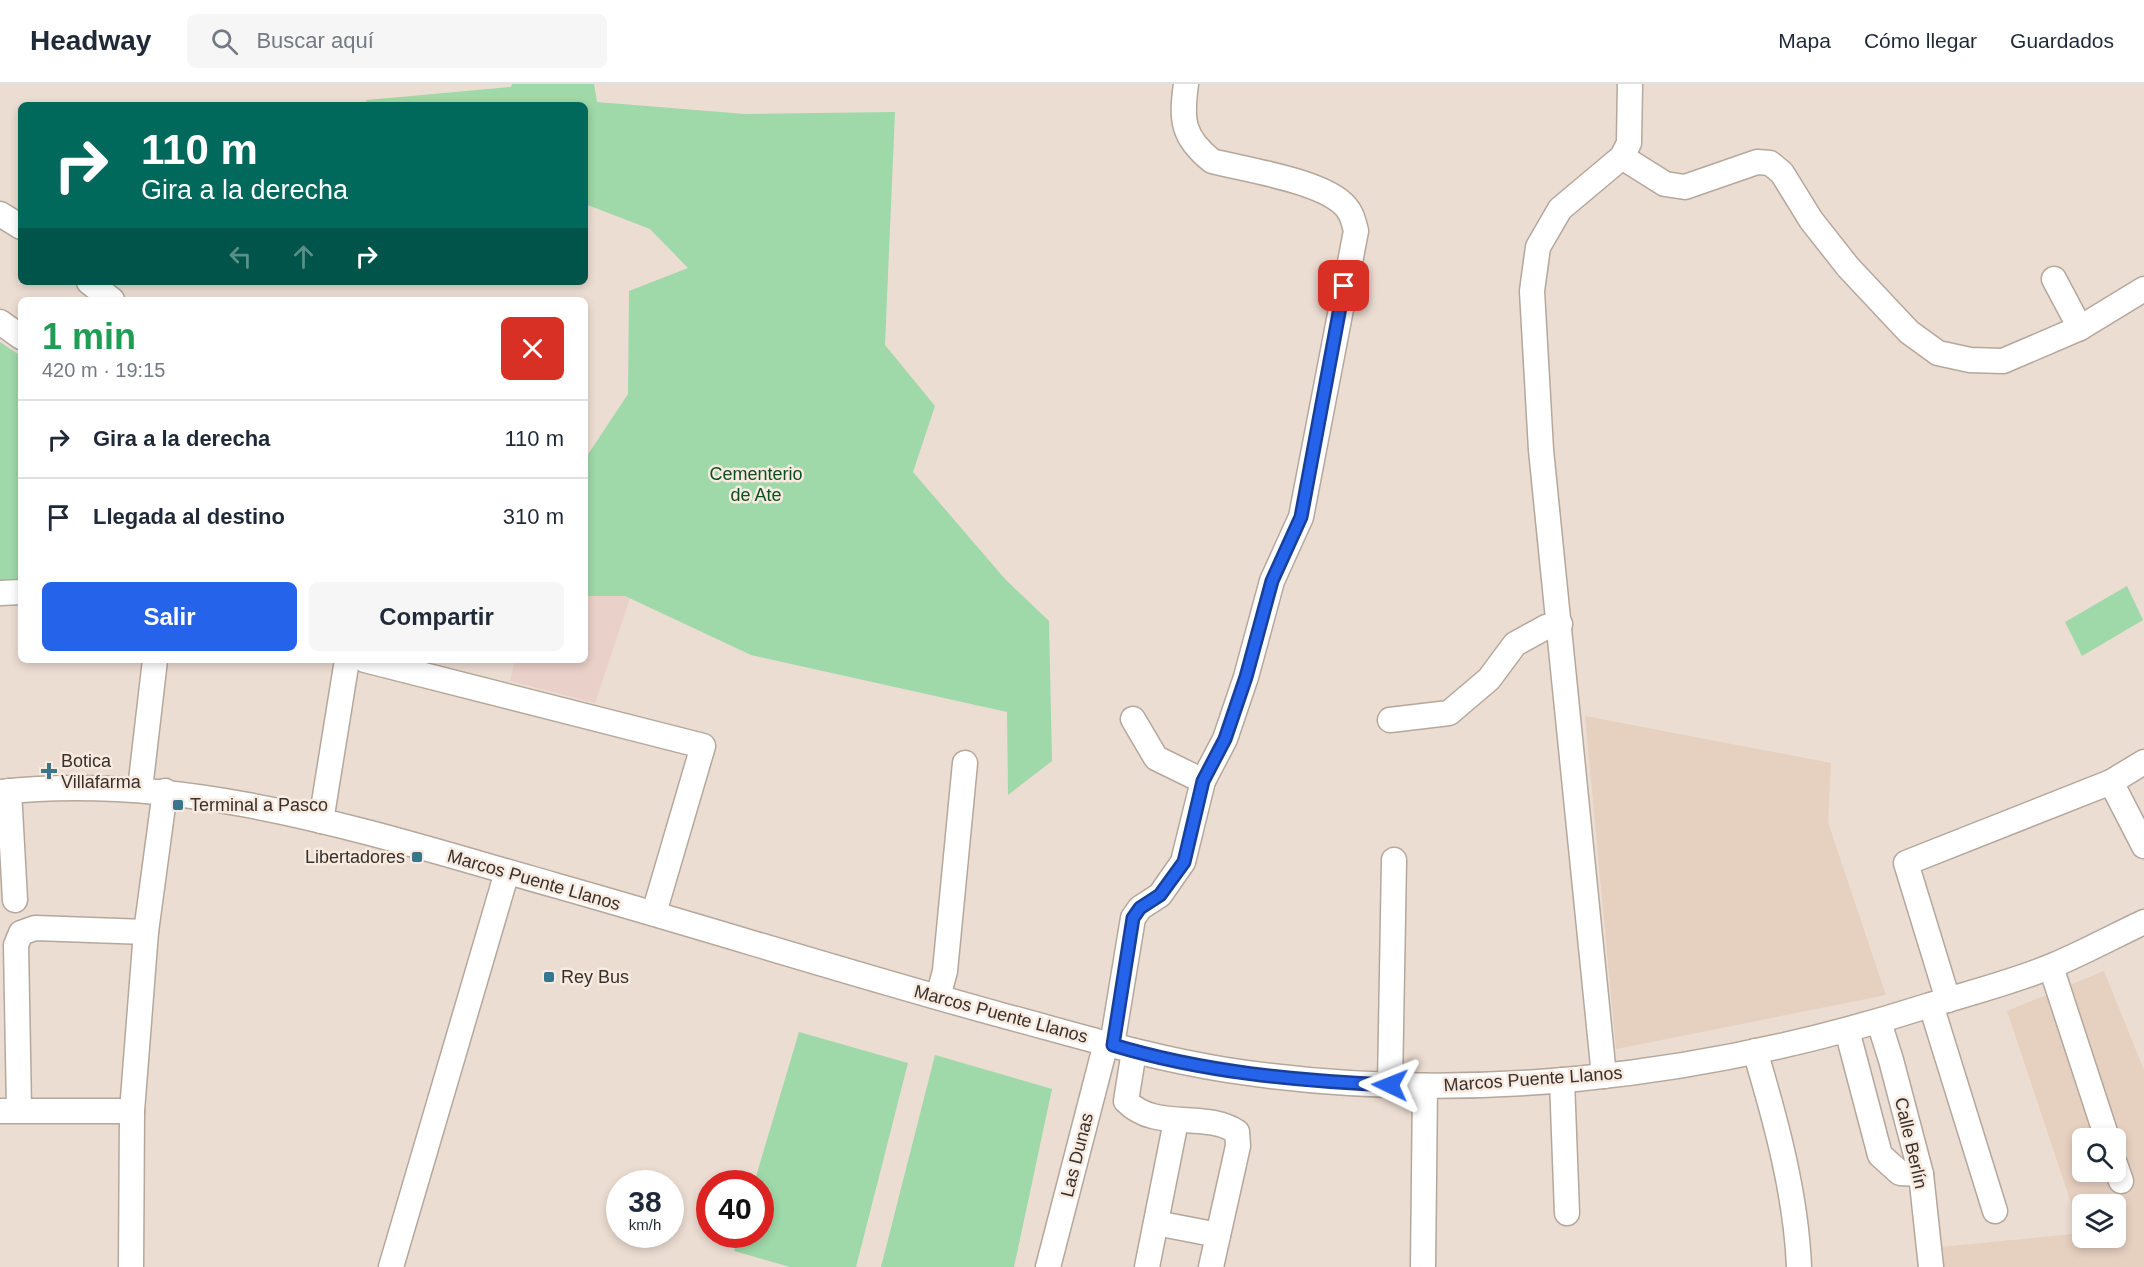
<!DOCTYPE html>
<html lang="es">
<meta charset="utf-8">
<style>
:root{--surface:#fff;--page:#f6f6f7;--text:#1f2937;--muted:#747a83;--line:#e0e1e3;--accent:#2563eb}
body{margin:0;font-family:Arial,sans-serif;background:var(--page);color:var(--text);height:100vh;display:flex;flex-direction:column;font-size:22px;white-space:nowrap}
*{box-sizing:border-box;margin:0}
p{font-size:20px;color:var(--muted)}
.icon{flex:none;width:33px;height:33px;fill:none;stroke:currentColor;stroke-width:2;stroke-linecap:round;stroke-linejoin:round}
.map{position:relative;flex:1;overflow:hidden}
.details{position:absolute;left:18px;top:213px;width:570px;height:366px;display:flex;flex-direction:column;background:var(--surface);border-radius:9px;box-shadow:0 3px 9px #0003}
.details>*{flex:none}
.banner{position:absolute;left:18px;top:18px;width:570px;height:183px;border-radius:9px;box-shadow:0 3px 9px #0003;background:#00695c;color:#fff;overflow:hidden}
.controls{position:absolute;left:2072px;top:1044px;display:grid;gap:12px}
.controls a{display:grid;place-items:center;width:54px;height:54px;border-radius:9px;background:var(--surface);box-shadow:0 3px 9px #0003;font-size:30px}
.speed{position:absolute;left:606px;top:1086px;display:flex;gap:12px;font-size:30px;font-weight:700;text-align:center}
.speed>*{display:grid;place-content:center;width:78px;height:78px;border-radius:50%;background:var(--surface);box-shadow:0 3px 9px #0003;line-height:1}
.speed small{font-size:15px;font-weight:400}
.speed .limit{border:9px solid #d22;background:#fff;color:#111}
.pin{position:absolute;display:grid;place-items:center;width:51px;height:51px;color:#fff;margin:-26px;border-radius:12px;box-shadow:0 3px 9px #0006}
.me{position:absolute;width:66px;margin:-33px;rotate:272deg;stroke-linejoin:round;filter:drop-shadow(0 0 4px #0008)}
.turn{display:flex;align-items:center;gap:21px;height:126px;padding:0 24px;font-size:27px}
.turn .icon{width:78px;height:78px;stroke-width:2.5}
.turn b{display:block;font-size:42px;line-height:51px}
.lanes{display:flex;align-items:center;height:57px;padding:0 24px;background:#0003;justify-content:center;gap:30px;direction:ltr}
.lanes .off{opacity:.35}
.round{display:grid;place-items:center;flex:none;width:63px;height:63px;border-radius:9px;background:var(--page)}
.overview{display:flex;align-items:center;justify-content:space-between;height:102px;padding:0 24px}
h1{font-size:36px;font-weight:600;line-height:45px;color:#1e9e55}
.action{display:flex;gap:12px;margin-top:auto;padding:12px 24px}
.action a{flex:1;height:69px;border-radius:9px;background:var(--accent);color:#fff;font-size:24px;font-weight:600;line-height:69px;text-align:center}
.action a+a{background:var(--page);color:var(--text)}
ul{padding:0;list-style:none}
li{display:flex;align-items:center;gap:18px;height:78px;padding:0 24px;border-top:2px solid var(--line)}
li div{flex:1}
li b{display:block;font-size:22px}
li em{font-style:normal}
header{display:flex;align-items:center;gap:36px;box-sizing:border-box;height:84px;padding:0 30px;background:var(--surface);border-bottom:2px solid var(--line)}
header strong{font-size:28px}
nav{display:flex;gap:33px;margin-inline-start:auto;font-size:21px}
.search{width:420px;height:54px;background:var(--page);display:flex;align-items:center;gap:15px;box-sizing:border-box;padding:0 21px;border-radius:9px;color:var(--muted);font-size:22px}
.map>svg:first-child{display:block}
.built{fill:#e6d0c0;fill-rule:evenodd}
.education{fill:#e9d0c8}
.green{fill:#9fd8a9}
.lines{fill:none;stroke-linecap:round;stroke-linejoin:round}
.minor-casing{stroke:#b5a79c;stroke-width:27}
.minor{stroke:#fff;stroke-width:24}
.route-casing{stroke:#184099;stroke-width:15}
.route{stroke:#2563eb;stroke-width:10}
.poi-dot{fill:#37768b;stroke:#f9eadf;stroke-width:2}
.labels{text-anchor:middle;stroke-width:5;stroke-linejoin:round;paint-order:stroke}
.park-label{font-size:18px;fill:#094f22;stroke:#f9eadf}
.poi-label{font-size:18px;fill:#37312d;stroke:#f9eadf;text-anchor:start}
.street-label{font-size:18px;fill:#37312d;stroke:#f9eadf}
</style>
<header>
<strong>Headway</strong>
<div class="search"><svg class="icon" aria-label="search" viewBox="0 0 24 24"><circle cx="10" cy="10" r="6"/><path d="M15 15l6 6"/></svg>Buscar aquí</div>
<nav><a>Mapa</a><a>Cómo llegar</a><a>Guardados</a></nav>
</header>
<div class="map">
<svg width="2144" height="1183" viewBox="0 0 2144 1183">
<rect width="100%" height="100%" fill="#ecddd2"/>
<g class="built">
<polygon points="1585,632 1831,679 1828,738 1886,911 1616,965"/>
<path d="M2104 887 2144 986V1183H1942L1941 1163 2081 1149 2007 927ZM2082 1054H2115V1088H2082ZM2082 1120H2115V1154H2082Z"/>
</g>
<polygon class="education" points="585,512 625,512 630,514 595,619 510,597 515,576 585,576"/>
<g class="green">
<polygon points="512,0 594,0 597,18 745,30 895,28 885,261 935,322 913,388 1005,495 1049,537 1052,677 1008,711 1007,628 751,571 625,512 585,512 585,375 628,310 629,207 688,184 650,145 585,120 585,21 363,21 367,16 511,3"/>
<polygon points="0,258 21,272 21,498 0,498"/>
<polygon points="2127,502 2143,536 2082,572 2065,538"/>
<polygon points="799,948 908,979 856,1183 790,1183 734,1167 739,1151 760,1150 760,1100 754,1099"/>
<polygon points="935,971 1052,1005 1014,1183 881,1183"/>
</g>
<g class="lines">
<g class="minor-casing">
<g id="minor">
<polyline points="1622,73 1665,100 1685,103 1757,78 1770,79 1782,89 1811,136 1848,183 1909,248 1938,269 1970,276 2003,277 2080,244 2144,205"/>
<polyline points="0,130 21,143"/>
<polyline points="2054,195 2080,244"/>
<polyline points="89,198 112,216"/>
<polyline points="0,238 21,253"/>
<polyline points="0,509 21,508"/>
<polyline points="365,576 703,662 654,829"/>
<polyline points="1133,635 1156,674 1203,697"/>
<polyline points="1390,636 1449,629 1489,595 1515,560 1546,543 1560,540"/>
<polyline points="2111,698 2144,762"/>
<polyline points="140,705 155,576"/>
<polyline points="9,707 15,816"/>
<path d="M0 708C190 687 373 750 554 801 703 843 851 890 1001 931 1076 951 1150 974 1227 986 1462 1022 1702 994 1927 922 1969 909 2014 898 2054 881 2085 868 2114 852 2144 838"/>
<polyline points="321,737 347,576"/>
<polyline points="2051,883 2107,1054"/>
<polyline points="938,913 945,887 965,679"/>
<polyline points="1948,916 1906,779 2111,698 2144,678"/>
<polyline points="1931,921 1995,1127"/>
<polyline points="1879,938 1891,976 1921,1090 1931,1183"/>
<polyline points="1847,946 1880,1071 1900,1089 1921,1090"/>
<path d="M1112 961 1133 834 1140 824 1160 811 1183 778 1203 697 1225 655 1246 593 1272 497 1301 433 1356 147C1353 135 1351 126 1341 118 1315 96 1247 86 1212 77 1182 53 1181 36 1186 0"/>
<path d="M1134 967 1126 1017C1156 1048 1206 1026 1237 1048L1238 1062 1211 1183"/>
<path d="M1755 967C1776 1037 1796 1110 1799 1183"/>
<polyline points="1604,992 1541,366 1532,207 1538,163 1560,125 1622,73 1629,59 1630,0"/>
<polyline points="1562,996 1567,1129"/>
<polyline points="1390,1001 1394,776"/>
<polyline points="19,1025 16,861 21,849 35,844 146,848"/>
<polyline points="0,1027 132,1027"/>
<polyline points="2115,1080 2121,1097"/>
<polyline points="1156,1139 1218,1151"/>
<polyline points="131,1183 132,1027 146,848 165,707"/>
<polyline points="391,1183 507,788"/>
<polyline points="1048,1183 1106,959"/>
<polyline points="1147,1183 1176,1037"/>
<polyline points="1423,1183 1425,1002"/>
</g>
</g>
<use href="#minor" class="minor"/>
</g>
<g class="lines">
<g class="route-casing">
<path id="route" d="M1344 202 1301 433 1272 497 1246 593 1225 655 1203 697 1184 778 1160 811 1140 824 1133 834 1113 961C1202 988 1297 997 1390 1001"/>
</g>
<use href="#route" class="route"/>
</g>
<g class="poi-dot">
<path d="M46 678h6v6h6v6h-6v6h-6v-6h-6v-6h6z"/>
<rect x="172" y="715" width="12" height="12" rx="3"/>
<rect x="411" y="767" width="12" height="12" rx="3"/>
<rect x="543" y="887" width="12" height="12" rx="3"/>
</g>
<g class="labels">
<g class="park-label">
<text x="756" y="396">Cementerio<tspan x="756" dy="21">de Ate</tspan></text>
</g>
<g class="poi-label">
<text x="61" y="683">Botica<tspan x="61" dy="21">Villafarma</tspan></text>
<text x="190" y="727">Terminal a Pasco</text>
<text x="405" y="779" text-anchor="end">Libertadores</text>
<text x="561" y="899">Rey Bus</text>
</g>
<g class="street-label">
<text transform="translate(534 796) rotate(16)" y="6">Marcos Puente Llanos</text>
<text transform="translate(1001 930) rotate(15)" y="6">Marcos Puente Llanos</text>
<text transform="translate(1533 995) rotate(-4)" y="6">Marcos Puente Llanos</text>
<text transform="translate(1911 1059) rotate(77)" y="6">Calle Berlín</text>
<text transform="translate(1077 1071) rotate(-76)" y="6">Las Dunas</text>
</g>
</g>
</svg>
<div class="controls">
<a><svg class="icon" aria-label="search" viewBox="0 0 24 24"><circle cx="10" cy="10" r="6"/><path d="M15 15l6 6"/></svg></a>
<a><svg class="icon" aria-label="layers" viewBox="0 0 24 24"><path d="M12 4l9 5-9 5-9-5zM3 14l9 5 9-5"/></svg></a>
</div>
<div class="speed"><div>38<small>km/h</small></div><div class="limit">40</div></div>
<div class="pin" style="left:1344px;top:202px;background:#d93025"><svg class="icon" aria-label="arrive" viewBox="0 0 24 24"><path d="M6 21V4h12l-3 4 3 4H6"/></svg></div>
<svg class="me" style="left:1390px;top:1001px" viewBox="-20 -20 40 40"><path d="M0-17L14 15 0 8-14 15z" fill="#2563eb" stroke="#fff" stroke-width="4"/></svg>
<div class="banner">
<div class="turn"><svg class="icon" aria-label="right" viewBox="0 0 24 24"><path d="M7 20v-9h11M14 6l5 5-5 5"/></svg><div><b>110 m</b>Gira a la derecha</div></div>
<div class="lanes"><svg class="icon off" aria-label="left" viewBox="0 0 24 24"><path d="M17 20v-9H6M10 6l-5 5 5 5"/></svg><svg class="icon off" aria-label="ahead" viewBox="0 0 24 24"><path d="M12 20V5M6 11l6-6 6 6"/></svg><svg class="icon" aria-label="right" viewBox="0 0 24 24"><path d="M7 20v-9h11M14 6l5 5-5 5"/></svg></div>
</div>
<section class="details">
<div class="overview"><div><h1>1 min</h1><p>420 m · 19:15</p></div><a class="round" style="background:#d93025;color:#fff"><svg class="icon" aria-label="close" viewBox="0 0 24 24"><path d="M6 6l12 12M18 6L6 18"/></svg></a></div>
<ul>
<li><svg class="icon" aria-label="right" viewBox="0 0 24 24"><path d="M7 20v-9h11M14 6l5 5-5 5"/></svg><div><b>Gira a la derecha</b></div><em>110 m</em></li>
<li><svg class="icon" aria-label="arrive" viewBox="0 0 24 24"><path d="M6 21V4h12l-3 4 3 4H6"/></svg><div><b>Llegada al destino</b></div><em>310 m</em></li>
</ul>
<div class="action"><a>Salir</a><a>Compartir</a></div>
</section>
</div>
